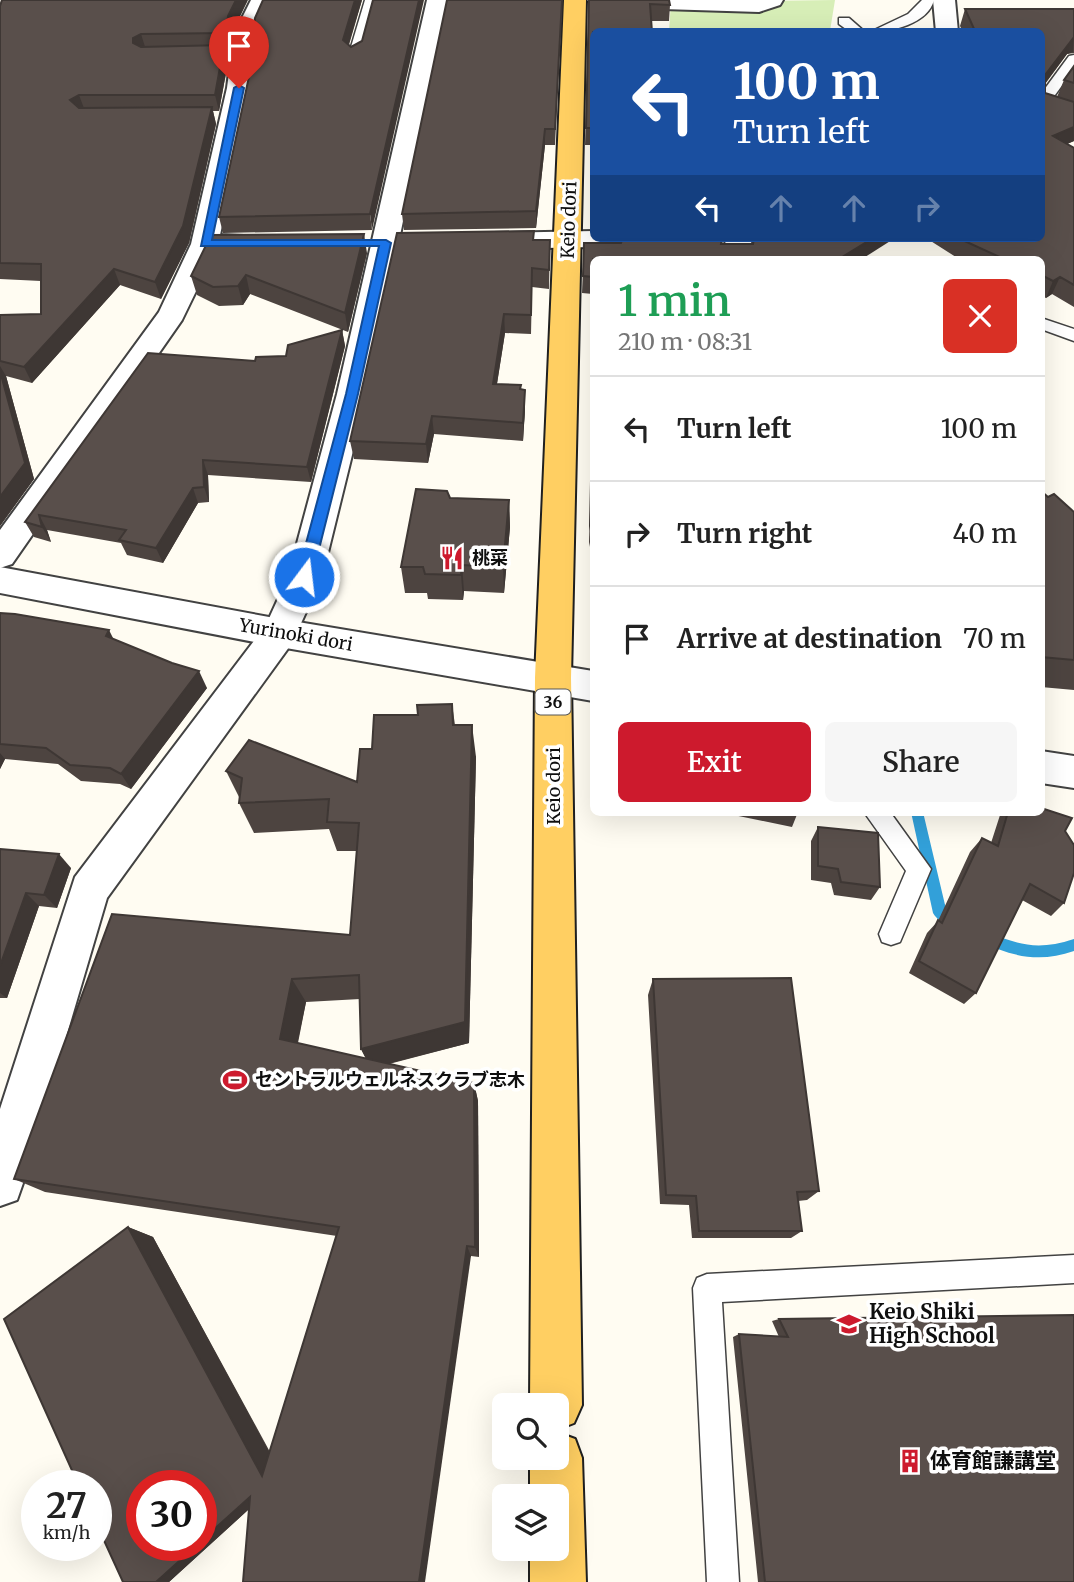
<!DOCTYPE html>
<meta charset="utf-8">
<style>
:root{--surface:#fff;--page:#f6f6f6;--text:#222;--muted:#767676;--line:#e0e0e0;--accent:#cd1a2d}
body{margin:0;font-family:Merriweather,"Noto Sans JP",serif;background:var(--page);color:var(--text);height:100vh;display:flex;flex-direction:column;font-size:26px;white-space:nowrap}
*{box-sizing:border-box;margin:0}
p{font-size:23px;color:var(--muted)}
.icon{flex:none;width:38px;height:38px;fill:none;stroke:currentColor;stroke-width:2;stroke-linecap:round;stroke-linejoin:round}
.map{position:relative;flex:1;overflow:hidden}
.sheet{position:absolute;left:590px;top:256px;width:455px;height:560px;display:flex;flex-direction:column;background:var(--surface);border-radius:10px;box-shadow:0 7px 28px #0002}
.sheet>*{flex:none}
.guide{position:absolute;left:590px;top:28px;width:455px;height:214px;border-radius:10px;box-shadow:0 7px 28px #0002;background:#1a4fa0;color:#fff;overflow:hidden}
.fabs{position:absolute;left:492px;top:1393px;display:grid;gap:14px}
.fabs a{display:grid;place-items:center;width:77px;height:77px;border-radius:10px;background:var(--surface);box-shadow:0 7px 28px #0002;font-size:35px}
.speed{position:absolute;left:21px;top:1470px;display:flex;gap:14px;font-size:35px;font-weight:700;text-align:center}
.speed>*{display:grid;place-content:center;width:91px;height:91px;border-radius:50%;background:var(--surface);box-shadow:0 7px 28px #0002;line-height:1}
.speed small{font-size:18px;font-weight:400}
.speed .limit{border:10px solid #d22;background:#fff;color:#111}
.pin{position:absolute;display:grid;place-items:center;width:60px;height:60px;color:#fff;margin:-72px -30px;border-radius:50% 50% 50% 0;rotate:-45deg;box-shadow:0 0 7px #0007}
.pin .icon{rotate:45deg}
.me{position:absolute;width:77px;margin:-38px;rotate:15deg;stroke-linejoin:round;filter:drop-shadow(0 0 5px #0008)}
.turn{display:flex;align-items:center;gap:24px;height:147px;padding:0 28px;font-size:32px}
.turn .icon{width:91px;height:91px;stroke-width:2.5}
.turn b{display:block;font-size:49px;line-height:60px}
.lanes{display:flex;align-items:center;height:66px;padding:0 28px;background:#0003;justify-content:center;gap:35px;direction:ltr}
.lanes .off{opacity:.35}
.round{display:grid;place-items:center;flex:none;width:74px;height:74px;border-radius:10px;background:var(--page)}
.headline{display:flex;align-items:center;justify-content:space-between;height:119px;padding:0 28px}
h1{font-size:42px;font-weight:600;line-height:52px;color:#1e9e55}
.cta{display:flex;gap:14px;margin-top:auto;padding:14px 28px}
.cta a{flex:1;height:80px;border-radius:10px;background:var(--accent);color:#fff;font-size:28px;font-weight:600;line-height:80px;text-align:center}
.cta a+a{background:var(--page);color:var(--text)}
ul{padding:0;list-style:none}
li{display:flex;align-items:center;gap:21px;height:105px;padding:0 28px;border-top:2px solid var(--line)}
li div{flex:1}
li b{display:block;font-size:26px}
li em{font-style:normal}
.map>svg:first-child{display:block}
.green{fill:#d7eeb7}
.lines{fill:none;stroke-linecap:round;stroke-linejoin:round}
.stream{fill:#32a0d9;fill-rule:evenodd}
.service-casing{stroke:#424242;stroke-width:3}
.minor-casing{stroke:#424242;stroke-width:4}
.tertiary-casing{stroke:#424242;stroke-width:4}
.primary-casing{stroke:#202020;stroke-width:4}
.service{fill:#fff;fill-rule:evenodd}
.minor{fill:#fff;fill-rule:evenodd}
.tertiary{fill:#fff;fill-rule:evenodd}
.primary{fill:#ffcf62;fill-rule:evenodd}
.wall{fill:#4d4440;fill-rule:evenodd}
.shaded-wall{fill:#3e3734}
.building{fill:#594f4b;stroke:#3e3734;stroke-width:2}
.route{fill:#1a73e8;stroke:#114b97;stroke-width:2}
.labels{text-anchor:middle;stroke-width:7;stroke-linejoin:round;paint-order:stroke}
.shield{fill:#fff;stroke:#575757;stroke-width:2}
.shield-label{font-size:16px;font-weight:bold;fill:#0f0f0f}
.street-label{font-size:18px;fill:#0f0f0f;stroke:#fff}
.poi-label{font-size:18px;font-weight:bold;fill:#0f0f0f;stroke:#fff;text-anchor:start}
.near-poi-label{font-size:21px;font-weight:bold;fill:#0f0f0f;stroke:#fff;text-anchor:start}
</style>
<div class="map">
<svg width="1074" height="1582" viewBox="0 0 1074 1582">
<rect width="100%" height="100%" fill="#fffcf2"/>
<polygon class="green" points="835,0 830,31 669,32 671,2"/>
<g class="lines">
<g class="stream">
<path d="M911 812H923L946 909 961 918 963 922 961 926 956 928C948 925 937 921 933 913Z"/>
<path d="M985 931C1019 945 1037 951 1074 939V951C1040 963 1012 957 980 941L978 937 980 933Z"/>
</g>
<g class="service-casing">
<g id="service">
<polygon points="365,0 377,0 362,57 355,61 348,57"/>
<path d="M922 0H934C928 24 891 32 870 32L908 14Z"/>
<polygon points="839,18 849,18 865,32 850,32 839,24"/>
<polygon points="1074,55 1074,69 1047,106 1041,107 1041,94 1069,56"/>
<polygon points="1041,318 1074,329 1074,341 1041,329"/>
<polygon points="864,812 890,812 931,869 900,942 891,945 882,942 879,934 906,871"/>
<polygon points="1074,1255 1074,1283 722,1302 739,1582 707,1582 693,1288 697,1278 707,1274"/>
</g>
</g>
<g class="minor-casing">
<g id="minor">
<polygon points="251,0 273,0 256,34 251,88 220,235 271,237 275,243 271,249 215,252 182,320 12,564 0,568 0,530 159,312 191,244 227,88 234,34"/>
<polygon points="427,0 449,0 367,394 322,577 292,643 107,898 23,1183 17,1200 0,1206 0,1109 75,877 266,625 288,577 337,394"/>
<polygon points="587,0 783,0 780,5 759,12 598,7"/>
<polygon points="933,0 955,0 958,32 936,32"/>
<polygon points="593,231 593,238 654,238 651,244 641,246 493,249 483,247 480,241 483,235 493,233"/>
<polygon points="726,238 752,238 748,259 720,259 724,253"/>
</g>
</g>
<g class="tertiary-casing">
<g id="tertiary">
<polygon points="0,567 280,619 593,671 593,701 280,647 0,593"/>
<polygon points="1041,751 1074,756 1074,788 1041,783"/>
</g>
</g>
<g class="primary-casing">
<g id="primary">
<polygon points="564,0 586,0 571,678 582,1405 574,1423 556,1430 556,1405 530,1405 535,678"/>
<polygon points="556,1432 575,1439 582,1458 586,1582 530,1582 530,1549 556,1549 556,1496 530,1496 530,1458 556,1458"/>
</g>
</g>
<use href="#service" class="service"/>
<use href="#minor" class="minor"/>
<use href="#tertiary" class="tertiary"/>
<use href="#primary" class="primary"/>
</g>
<g class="wall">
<polygon points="362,0 349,45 372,230 223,233 219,217 250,72"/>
<polygon points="562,0 555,145 545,145 536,228 404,230 402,214"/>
<polygon points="589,0 670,5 669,21 651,21 593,32 593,145 585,145"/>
<polygon points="0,6 232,33 229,49 225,50 228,62 219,111 213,111 216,124 189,243 161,299 120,285 32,383 6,376 34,479 0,526 0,315 41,314 41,281 0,279"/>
<polygon points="965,9 1074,9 1074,53 1067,54 1045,84 1045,93 1057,97 1064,80 1074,66 1074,141 1067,144 1074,148 1074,307 1052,294 1046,298 1041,296 1041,259 959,259 926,238 1041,238 1041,32 963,32 960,26"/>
<polygon points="623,238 724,238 722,244 753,244 895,238 593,259 593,294 582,293 584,243 621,243"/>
<polygon points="534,240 550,240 549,289 532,287 531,334 505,333 497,384 521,385 521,389 525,390 525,409 523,441 434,434 428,463 354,459 350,441"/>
<polygon points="367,253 348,332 250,294 243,305 219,306 197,295 191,276"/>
<polygon points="342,330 345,346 311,482 208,475 209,502 198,503 163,563 127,555 121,543 47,530 51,542 34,537 25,522 255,361 286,356"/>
<polygon points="591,481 593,481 593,562 589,542"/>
<polygon points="1041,491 1048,497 1074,512 1074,690 1041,687"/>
<polygon points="450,498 509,500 510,527 504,593 464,591 463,600 428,599 427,593 405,593 401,567"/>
<polygon points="0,613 113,639 207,688 131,789 120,784 81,781 58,764 5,759 0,769"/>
<path d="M452 704 455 725 476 757 469 1043 389 1064 474 1083 478 1101 479 1257 471 1256 249 1509 169 1582H123L128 1227 153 1237 270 1452 337 1236 45 1192 14 1179 350 935 357 851H337L329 829 254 833 239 803 240 799 226 771 357 782 372 749 418 715ZM360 999 361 1049 366 1059 298 1043 306 1002Z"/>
<polygon points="719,812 798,812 792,827"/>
<polygon points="1001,812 1041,812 1065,831 1064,903 1051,916 1022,900 976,993 964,1004 909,973 927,933 938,921 970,852 982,838 991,843"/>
<polygon points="818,827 880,887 871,900 834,895 831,883 811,880 811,841"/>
<polygon points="0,849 71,868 57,908 39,906 7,998 0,998"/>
<polygon points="653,979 819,1191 807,1200 798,1201 802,1231 791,1238 692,1238 689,1205 660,1204 648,995"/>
<polygon points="779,1319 1074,1582 758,1582 733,1337 739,1334 779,1337 772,1321"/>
</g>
<g class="shaded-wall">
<polygon points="236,0 248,0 232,33 229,49 226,33 228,16"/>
<polygon points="355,0 362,0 345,56 343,40"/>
<polygon points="419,0 424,0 372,230 370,214"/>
<polygon points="141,34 146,50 133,43 133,38"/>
<polygon points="1074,37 1073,52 1067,54 1041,89 1045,75"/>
<polygon points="224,45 228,62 219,111 215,95"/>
<polygon points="79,95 85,111 76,117 70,100"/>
<polygon points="212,107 216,124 189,243 161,299 155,282"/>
<polygon points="1074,127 1074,141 1046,153 1053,136"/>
<polygon points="545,129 545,145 536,228 536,211"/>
<polygon points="364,234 367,253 348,332 345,313"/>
<polygon points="873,238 895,238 862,259 839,259"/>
<polygon points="114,269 120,285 32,383 24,367"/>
<polygon points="246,275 250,294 243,305 238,286"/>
<polygon points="1060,277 1052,294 1046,298 1053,281"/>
<polygon points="504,314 505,333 494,402 493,384"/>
<polygon points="342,330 345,346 311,482 307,467"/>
<polygon points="0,366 6,376 34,479 0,526"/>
<polygon points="525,390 525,409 523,441 523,423"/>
<polygon points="432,416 434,434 428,463 426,444"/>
<polygon points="203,460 208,475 209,502 204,487"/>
<polygon points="193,488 198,503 163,563 156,548"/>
<polygon points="509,500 510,527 504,593 503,567"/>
<polygon points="39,515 47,530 51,542 42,527"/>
<polygon points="462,565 464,591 463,600 461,575"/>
<polygon points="109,630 118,648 106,636"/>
<polygon points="199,671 207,688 131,789 121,774"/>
<polygon points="472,725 476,757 469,1043 371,1068 361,1049"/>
<polygon points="0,753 5,759 0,769"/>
<polygon points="59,854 71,868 57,908 44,895"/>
<polygon points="26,893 39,906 7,998 0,993 0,966"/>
<polygon points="292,979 306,1002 294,1059 280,1039"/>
<polygon points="474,1083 478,1101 479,1257 475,1247"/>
<polygon points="128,1227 153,1237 280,1472 262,1476"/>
<polygon points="467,1246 471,1256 425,1582 419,1582"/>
<polygon points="269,1491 169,1582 156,1582 197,1545 201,1545 201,1541 250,1497"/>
</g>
<g class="building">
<polygon points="2,0 236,0 228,16 226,33 141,34 133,38 133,43 141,47 224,45 215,95 79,95 70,100 79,108 212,107 183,226 155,282 114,269 24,367 0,361 0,315 41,314 41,264 0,263 0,6"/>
<polygon points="263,0 355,0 343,40 351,47 362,41 373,0 419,0 370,214 219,217 250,72 255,18"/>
<polygon points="447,0 562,0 555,129 545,129 536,211 402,214"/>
<polygon points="589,0 669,0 670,5 650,4 652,32 593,32 593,128 586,128"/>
<polygon points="965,9 1074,9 1074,37 1045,75 1045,93 1074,102 1074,127 1053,136 1074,148 1074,285 1060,277 1053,281 1041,275 1041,259 1011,259 1009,258 1004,259 958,238 1041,238 1041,32 972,32 975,31"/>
<polygon points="894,29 898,32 884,32"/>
<polygon points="1074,66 1074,83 1064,80"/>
<polygon points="534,231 533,240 550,240 549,270 532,268 531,315 504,314 493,384 521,385 520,389 525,390 523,423 432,416 426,444 350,441 397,233"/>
<polygon points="364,234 345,313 246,275 238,286 213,287 191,276 211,235"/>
<polygon points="623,238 722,238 721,244 753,244 754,238 873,238 839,259 593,259 593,277 583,276 584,243 621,243"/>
<polygon points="342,330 307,467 203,460 204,487 193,488 156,548 119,540 126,530 39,515 42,527 25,522 148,353 255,361 256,357 286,356 288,345"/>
<polygon points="0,371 25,463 0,497"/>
<polygon points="591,481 593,481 593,541 590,526"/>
<polygon points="416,489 447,491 450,498 509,500 503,567 462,565 461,575 425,574 423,567 401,567"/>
<polygon points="1041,491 1048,497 1054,494 1074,512 1074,660 1041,657 1041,588 1043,588 1041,587"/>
<polygon points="0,613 15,614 109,630 106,636 172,663 199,671 121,774 110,768 70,765 46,748 0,744"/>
<polygon points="452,704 453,725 472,725 465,1022 361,1049 359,975 292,979 280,1039 474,1083 475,1247 467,1246 419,1582 243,1582 250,1497 201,1541 201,1486 142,1486 142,1545 197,1545 156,1582 123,1582 96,1523 96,1486 79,1486 4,1319 128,1227 262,1476 339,1227 14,1179 112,914 350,935 359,823 327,822 329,799 239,803 242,778 226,771 249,740 357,782 360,749 372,749 374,715 418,715 417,705"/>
<polygon points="1041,808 1072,818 1065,831 1074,845 1074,873 1064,903 1030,884 976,993 919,961 938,920 942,923 982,838 998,846 1008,812 1041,812"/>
<polygon points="818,827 878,833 880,887 841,882 838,869 818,866"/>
<polygon points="0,849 59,854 44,895 26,893 0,966"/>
<polygon points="791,978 819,1191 797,1192 802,1231 699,1231 696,1196 666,1195 653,979"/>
<polygon points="1074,1315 1074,1582 765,1582 739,1334 788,1337 779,1319"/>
</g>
<polygon class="route" points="239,85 244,88 212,240 386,240 391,243 358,394 312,577 304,583 297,577 346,394 379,246 201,246 234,88"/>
<defs>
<g id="restaurant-bare" transform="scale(1.89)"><path d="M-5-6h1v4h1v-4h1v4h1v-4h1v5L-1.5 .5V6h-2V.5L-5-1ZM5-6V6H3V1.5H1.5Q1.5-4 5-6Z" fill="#cd1a2d" stroke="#fff" stroke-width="2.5" paint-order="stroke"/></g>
<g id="stadium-bare" transform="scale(1.89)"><path d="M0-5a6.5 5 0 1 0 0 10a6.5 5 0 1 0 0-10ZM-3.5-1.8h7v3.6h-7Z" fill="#cd1a2d" stroke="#fff" stroke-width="2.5" paint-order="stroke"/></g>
<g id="school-bare" transform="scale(1.89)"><path d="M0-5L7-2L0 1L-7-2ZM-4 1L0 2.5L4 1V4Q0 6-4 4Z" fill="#cd1a2d" stroke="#fff" stroke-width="2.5" paint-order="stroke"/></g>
<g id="building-bare" transform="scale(1.89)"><path d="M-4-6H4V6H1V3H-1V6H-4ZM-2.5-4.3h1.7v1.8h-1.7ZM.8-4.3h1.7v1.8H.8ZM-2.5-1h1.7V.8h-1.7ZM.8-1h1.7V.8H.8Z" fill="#cd1a2d" stroke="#fff" stroke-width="2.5" paint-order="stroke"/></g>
</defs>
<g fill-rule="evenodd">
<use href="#restaurant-bare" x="452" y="558"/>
<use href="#stadium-bare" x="235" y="1080"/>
<use href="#school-bare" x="849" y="1324"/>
<use href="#building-bare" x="910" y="1461"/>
</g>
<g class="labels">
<rect class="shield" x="535.5" y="689.5" width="35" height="25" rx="5"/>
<g class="shield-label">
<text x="553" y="708">36</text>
</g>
<g class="street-label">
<text transform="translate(569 220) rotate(-88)" y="6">Keio dori</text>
<text transform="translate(296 635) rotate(10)" y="6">Yurinoki dori</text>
<text transform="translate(554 786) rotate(-90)" y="6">Keio dori</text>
</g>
<g class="poi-label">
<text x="472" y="564">桃菜</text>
<text x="255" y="1086">セントラルウェルネスクラブ志木</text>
</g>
<g class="near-poi-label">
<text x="869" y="1319">Keio Shiki<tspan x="869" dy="24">High School</tspan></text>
<text x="930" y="1468">体育館謙講堂</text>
</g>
</g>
</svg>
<div class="fabs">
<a><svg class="icon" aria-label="search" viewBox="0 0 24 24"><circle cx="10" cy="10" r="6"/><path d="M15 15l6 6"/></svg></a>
<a><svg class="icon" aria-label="layers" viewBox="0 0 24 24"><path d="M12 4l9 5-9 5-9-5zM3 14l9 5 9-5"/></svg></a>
</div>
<div class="speed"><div>27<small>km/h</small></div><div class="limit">30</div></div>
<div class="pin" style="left:239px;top:88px;background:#d93025"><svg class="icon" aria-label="arrive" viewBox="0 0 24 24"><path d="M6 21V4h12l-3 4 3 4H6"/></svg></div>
<svg class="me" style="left:304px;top:577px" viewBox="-20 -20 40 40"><circle r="17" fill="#1a73e8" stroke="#fff" stroke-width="3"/><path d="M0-11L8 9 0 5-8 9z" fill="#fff"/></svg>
<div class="guide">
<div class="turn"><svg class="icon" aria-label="left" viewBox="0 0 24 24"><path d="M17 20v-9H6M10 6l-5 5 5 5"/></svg><div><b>100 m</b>Turn left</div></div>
<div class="lanes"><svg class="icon" aria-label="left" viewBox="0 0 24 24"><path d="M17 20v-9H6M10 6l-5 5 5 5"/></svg><svg class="icon off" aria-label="ahead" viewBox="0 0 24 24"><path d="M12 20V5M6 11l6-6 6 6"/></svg><svg class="icon off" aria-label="ahead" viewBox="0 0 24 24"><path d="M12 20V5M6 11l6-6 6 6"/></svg><svg class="icon off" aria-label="right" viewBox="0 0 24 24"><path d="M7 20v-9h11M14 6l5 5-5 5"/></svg></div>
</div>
<section class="sheet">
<div class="headline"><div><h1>1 min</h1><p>210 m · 08:31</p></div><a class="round" style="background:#d93025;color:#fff"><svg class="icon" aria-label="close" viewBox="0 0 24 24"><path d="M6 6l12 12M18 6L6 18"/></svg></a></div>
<ul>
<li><svg class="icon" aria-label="left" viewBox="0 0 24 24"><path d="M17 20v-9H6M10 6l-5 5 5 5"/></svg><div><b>Turn left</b></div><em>100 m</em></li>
<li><svg class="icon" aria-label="right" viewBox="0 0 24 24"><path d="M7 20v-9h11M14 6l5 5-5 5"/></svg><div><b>Turn right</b></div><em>40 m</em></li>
<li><svg class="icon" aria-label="arrive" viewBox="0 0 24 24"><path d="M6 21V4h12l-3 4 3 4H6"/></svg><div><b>Arrive at destination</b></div><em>70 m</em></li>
</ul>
<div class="cta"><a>Exit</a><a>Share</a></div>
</section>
</div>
